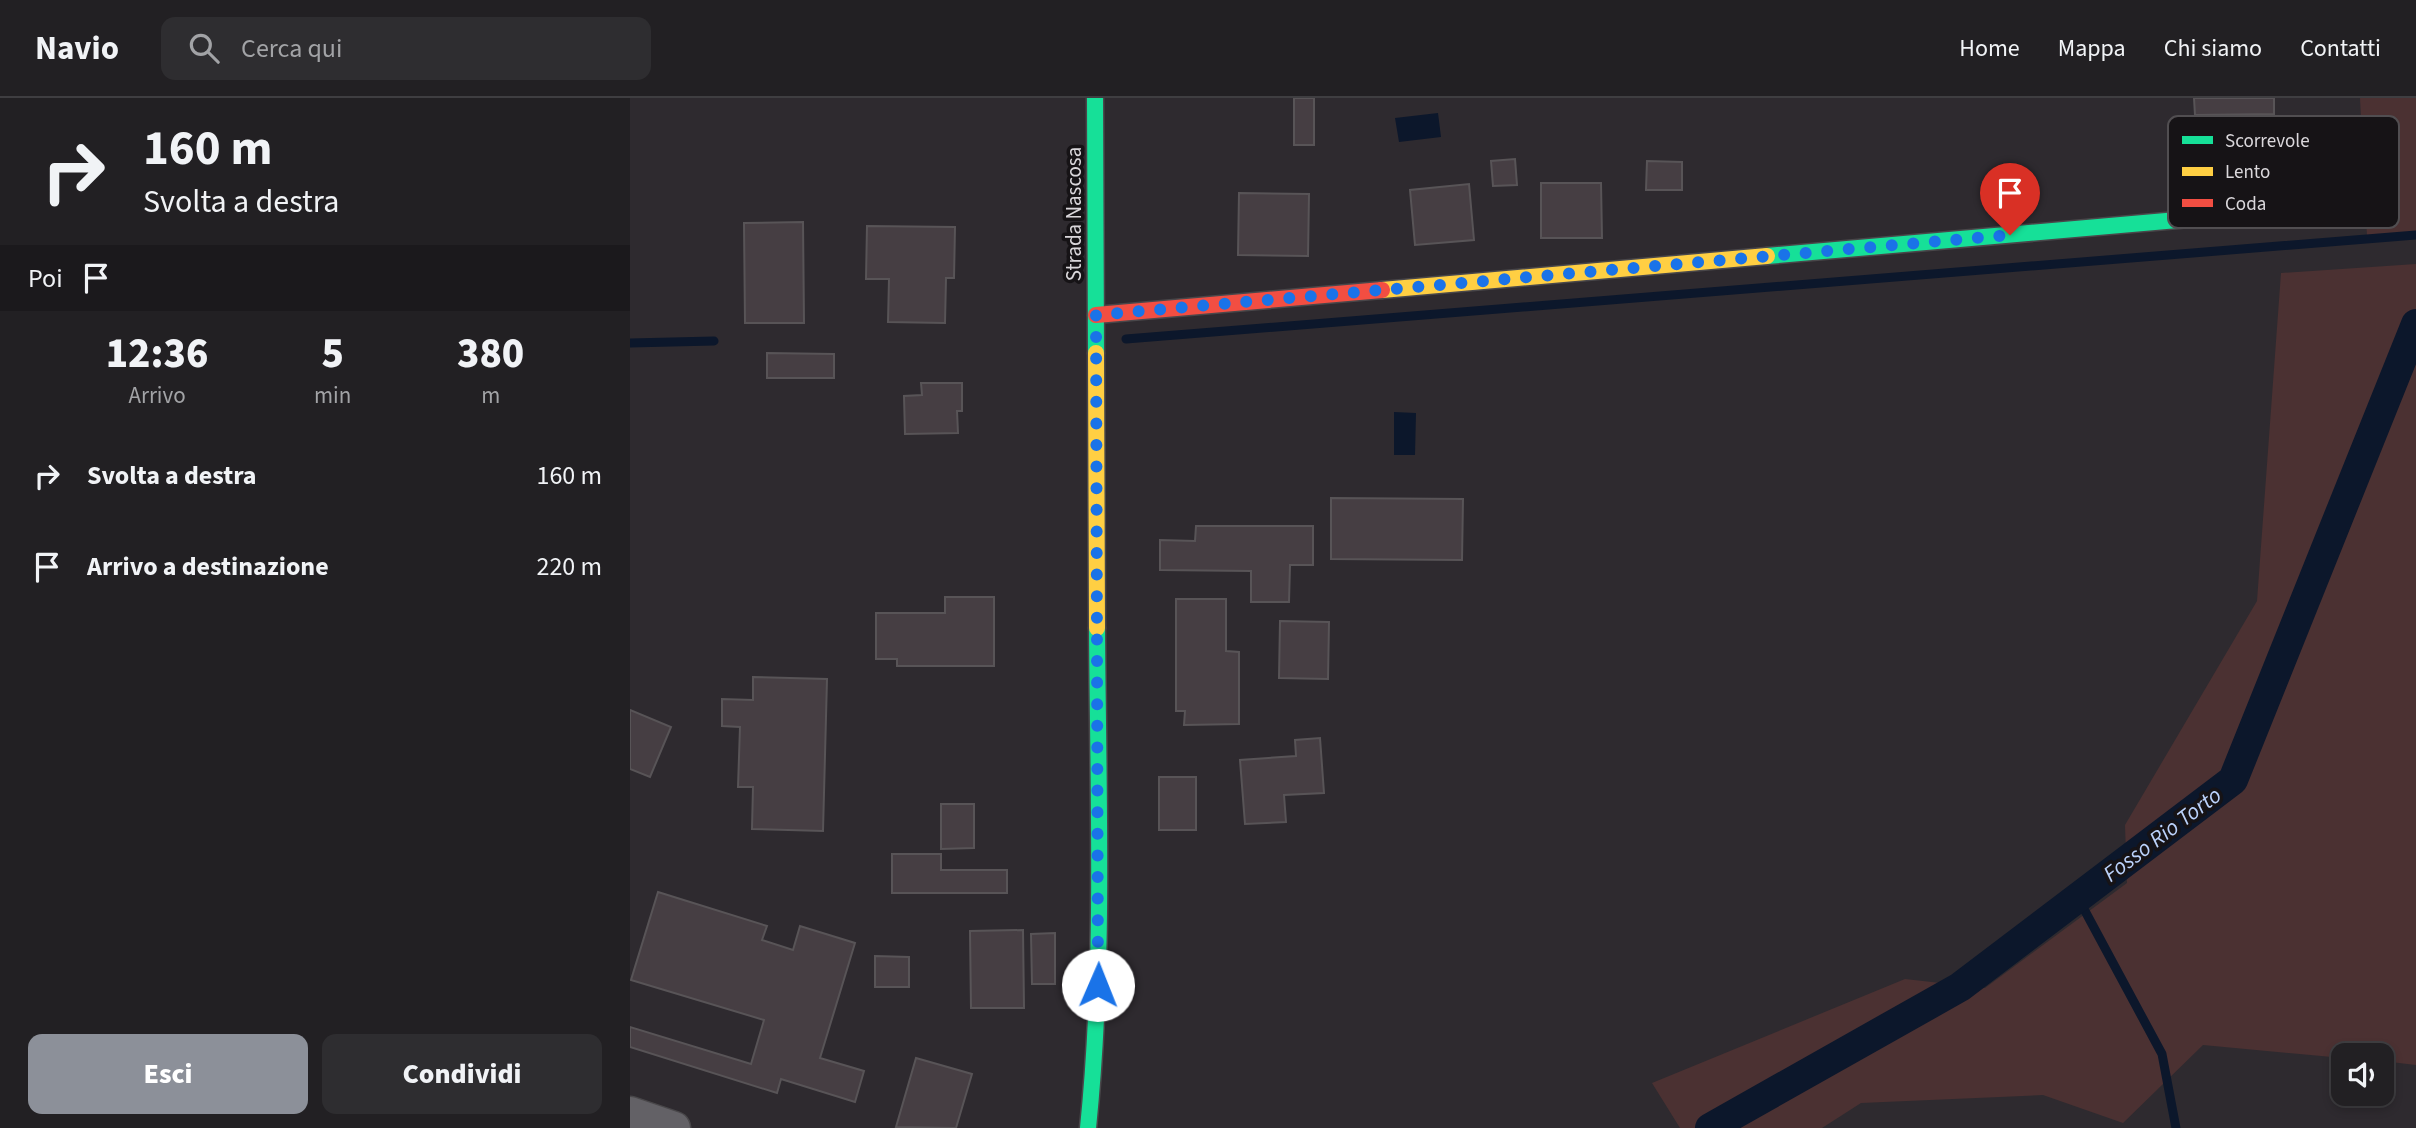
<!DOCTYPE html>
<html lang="it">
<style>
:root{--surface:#222023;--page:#2e2d30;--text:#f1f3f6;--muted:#a2a3a6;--line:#3f3e41;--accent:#8c9099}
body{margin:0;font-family:"Source Sans 3",sans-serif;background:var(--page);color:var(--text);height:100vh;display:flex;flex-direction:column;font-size:26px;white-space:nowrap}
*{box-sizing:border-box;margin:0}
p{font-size:23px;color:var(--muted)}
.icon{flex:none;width:38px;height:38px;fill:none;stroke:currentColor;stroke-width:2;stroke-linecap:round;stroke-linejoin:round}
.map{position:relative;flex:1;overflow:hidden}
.sheet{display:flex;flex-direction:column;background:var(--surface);width:630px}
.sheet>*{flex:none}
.banner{background:#222023;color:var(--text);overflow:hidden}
.buttons{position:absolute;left:1701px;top:945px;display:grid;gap:14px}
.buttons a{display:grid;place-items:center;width:63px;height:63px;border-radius:14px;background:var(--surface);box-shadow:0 4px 10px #0003,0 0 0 2px var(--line);font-size:35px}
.pin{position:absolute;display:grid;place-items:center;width:60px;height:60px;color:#fff;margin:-72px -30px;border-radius:50% 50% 50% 0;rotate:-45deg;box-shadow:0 0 7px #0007}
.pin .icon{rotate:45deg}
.me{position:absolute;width:77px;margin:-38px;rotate:1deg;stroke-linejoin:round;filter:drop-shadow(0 0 5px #0008)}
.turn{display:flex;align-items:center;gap:24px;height:147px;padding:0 28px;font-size:32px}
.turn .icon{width:91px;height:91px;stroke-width:2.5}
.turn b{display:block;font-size:49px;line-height:60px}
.then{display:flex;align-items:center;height:66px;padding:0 28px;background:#0003;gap:14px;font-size:26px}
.eta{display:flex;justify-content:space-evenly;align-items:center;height:119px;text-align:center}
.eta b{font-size:42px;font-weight:800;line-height:49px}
.action{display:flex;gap:14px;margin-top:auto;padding:14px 28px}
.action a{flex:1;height:80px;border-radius:14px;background:var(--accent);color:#fff;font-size:28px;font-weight:800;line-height:80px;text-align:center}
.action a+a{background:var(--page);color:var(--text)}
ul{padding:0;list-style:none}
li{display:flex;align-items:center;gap:21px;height:91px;padding:0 28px}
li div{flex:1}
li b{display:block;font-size:26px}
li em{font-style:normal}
header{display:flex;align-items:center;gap:42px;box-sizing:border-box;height:98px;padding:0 35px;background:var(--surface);border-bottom:2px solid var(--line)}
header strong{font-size:33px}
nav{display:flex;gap:38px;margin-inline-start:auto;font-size:24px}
.search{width:490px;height:63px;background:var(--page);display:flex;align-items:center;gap:18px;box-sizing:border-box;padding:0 24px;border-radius:14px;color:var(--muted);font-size:26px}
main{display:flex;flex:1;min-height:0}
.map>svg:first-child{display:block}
.green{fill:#4b3132}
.water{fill:#0c172b}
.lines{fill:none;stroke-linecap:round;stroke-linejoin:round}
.stream{stroke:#0c172b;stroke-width:9}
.canal{stroke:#0c172b;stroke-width:30}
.building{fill:#463e43;stroke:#585457;stroke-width:2}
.street-casing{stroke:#49474a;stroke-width:35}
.fast-casing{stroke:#49474a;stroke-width:19}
.slow-casing{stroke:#49474a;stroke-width:19}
.jam-casing{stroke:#49474a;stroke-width:19}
.street{stroke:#636166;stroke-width:32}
.fast{stroke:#16e098;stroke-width:16}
.slow{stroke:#ffcf43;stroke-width:16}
.jam{stroke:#f24e42;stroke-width:16}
.route{stroke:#1a73e8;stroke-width:12;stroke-dasharray:0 21.6}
.labels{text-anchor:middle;stroke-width:7;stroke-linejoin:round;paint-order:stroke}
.street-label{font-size:21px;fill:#dad7db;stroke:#161316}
.water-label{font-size:23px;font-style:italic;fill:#bbd2fb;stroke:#161316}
.key{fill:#161316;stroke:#514e51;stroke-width:2}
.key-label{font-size:19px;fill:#dad7db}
</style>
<header>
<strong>Navio</strong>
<div class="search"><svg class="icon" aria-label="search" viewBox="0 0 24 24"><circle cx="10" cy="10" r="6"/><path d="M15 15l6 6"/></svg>Cerca qui</div>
<nav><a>Home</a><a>Mappa</a><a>Chi siamo</a><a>Contatti</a></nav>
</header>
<main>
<section class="sheet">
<div class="banner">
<div class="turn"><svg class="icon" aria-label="right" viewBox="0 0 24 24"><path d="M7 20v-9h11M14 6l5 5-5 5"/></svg><div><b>160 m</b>Svolta a destra</div></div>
<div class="then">Poi<svg class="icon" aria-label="arrive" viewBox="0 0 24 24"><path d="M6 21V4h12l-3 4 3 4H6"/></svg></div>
</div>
<div class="eta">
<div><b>12:36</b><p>Arrivo</p></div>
<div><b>5</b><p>min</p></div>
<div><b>380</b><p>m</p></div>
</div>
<ul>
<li><svg class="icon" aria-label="right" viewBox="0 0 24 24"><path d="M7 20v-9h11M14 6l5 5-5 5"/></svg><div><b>Svolta a destra</b></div><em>160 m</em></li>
<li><svg class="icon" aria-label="arrive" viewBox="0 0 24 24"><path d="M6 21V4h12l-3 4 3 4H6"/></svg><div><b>Arrivo a destinazione</b></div><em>220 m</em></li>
</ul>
<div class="action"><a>Esci</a><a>Condividi</a></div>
</section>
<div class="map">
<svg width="1786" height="1030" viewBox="0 0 1786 1030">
<rect width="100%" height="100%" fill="#2e2a2f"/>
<g class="green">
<polygon points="1730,0 1786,0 1786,136 1737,138"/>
<polygon points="1786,166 1786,967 1752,963 1752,957 1713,957 1713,960 1573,947 1493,1025 1413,997 1231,1005 1192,1030 1050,1030 1022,985 1275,881 1355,890 1497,785 1495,727 1627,503 1651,175"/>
</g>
<g class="water">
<polygon points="808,15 811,39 769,44 765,20"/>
<polygon points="764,314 786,315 785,357 764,357"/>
</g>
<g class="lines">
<g class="stream">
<polyline points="496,241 1786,137"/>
<polyline points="0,245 84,243"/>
<polyline points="1448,800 1532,956 1546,1030"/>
</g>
<polyline class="canal" points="1080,1030 1330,889 1603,682 1786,226"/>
</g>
<g class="building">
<rect x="664" y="0" width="20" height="47"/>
<polygon points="1564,0 1644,0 1644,16 1565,17"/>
<polygon points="885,61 887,87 863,88 861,63"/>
<polygon points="1017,63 1052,64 1052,92 1016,92"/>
<polygon points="911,85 971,85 972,140 911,140"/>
<polygon points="839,86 844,142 785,147 780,92"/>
<polygon points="609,95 679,96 678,158 608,157"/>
<polygon points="173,124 174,225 115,225 114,125"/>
<polygon points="237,128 325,129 324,180 316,180 315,225 258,224 259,181 236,181"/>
<polygon points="137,255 204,256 204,280 137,280"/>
<polygon points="291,285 332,285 332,313 327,313 328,335 275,336 274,298 292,297"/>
<polygon points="701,400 833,401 832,462 701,461"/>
<polygon points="566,428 683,428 683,467 660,467 659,504 621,504 621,473 530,472 530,442 565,443"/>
<polygon points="315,499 364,499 364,568 267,568 267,561 246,561 246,515 315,515"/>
<polygon points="546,501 596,501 596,553 609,554 609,626 554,627 555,613 546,613"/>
<polygon points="650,523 699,524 698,581 649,580"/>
<polygon points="123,579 197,581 193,733 122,731 123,689 108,689 110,629 92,628 92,601 123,602"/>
<polygon points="0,612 41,629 20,679 0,671"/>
<polygon points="690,640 694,695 654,697 656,724 615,726 610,662 666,658 665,642"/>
<rect x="529" y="679" width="37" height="53"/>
<polygon points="311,706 344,706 344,750 311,751"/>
<polygon points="262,756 311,756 311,772 377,772 377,795 262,795"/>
<polygon points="28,794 137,828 132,842 163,852 170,828 225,845 190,960 234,973 225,1004 151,981 147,995 0,949 0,929 121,966 134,922 1,882"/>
<polygon points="393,832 394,910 341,910 340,833"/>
<polygon points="425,835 425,886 402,886 401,836"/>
<polygon points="245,858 279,859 279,889 245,889"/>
<polygon points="286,960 342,976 326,1030 266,1029"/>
</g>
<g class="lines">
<g class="street-casing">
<polyline id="street" points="0,1015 44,1030"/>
</g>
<g class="fast-casing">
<g id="fast">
<polyline points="465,0 466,255"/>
<polyline points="1137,158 1559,121"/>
<path d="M458 1030C475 864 468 697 467 530"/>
</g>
</g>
<g class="slow-casing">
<g id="slow">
<polyline points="1559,121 1712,108"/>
<polyline points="752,192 1137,158"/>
<polyline points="466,255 467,530"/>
</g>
</g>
<g class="jam-casing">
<polyline id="jam" points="466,217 752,192"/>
</g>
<use href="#street" class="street"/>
<use href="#fast" class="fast"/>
<use href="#slow" class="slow"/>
<use href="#jam" class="jam"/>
</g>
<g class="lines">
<polyline class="route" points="468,887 466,217 1380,137"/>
</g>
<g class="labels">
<g class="street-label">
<text transform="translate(444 116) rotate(-90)" y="7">Strada Nascosa</text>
</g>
<g class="water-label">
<text transform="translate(1532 736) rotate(-37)" y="8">Fosso Rio Torto</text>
</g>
</g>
<rect x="1538" y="18" width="231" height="112" rx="10" class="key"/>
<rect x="1552" y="38" width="31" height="8" fill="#16e098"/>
<rect x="1552" y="69" width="31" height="9" fill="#ffcf43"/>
<rect x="1552" y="101" width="31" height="8" fill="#f24e42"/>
<g class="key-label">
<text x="1595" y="49">Scorrevole</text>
<text x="1595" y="80">Lento</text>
<text x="1595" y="112">Coda</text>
</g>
</svg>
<div class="buttons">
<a><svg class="icon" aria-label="sound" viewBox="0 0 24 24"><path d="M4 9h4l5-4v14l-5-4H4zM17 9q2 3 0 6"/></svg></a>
</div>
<div class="pin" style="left:1380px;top:137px;background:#d93025"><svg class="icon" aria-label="arrive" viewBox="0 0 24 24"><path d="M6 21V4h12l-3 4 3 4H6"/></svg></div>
<svg class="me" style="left:468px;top:887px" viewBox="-20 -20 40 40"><circle r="19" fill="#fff"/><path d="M0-13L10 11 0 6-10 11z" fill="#1a73e8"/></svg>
</div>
</main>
